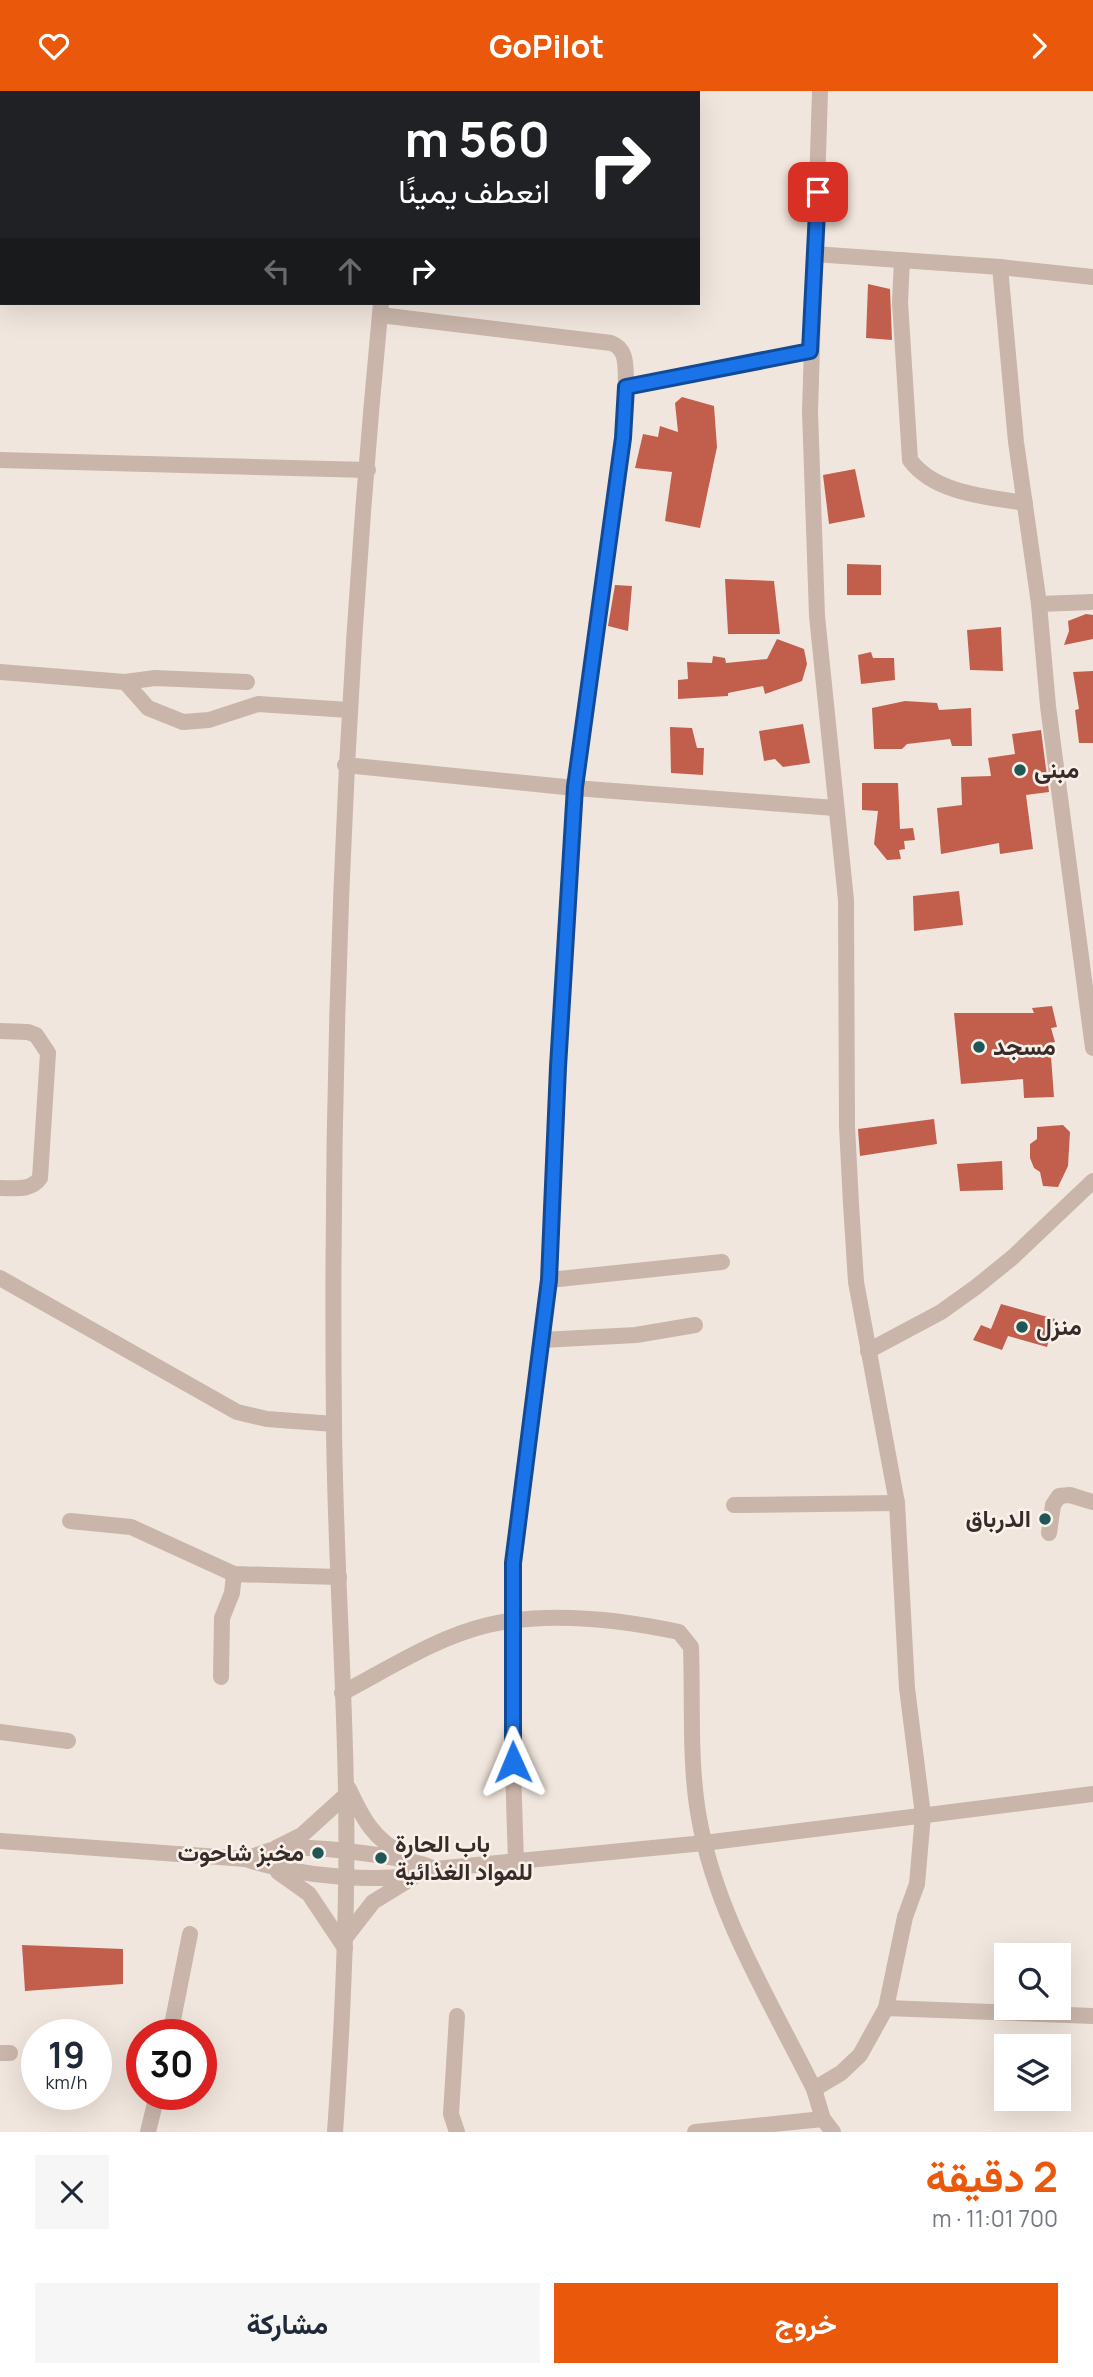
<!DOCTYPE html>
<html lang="ar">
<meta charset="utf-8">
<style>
:root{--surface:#fff;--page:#f6f6f7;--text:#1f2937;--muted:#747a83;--accent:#ea580c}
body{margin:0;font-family:Manrope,Vazirmatn,sans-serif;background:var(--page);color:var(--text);direction:rtl;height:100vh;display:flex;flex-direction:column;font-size:26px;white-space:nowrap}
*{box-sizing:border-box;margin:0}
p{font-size:23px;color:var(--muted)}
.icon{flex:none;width:38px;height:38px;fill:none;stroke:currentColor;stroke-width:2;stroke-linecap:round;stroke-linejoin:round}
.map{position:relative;height:2041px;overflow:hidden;direction:ltr}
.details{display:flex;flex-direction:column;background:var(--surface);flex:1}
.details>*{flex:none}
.banner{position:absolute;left:0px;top:0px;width:700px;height:214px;box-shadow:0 7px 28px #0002;direction:rtl;background:#202124;color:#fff;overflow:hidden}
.tools{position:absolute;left:994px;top:1852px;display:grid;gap:14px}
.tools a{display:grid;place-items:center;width:77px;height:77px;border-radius:0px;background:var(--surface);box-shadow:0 7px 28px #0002;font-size:35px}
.speed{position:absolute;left:21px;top:1928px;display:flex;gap:14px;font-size:35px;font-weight:700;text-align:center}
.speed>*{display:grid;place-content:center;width:91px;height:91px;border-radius:50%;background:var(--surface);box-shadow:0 7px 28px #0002;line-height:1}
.speed small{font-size:18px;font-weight:400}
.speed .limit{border:10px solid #d22;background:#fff;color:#111}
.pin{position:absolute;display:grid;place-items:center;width:60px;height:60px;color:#fff;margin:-30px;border-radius:14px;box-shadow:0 4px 10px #0006}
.me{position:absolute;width:77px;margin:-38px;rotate:359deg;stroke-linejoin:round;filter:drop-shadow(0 0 5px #0008)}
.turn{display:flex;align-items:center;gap:24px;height:147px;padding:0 35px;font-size:32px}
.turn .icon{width:91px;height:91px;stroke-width:2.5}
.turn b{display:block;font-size:49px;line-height:60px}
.lanes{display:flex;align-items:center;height:66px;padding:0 35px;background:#0003;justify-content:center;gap:35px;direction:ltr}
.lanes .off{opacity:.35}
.round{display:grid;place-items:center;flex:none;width:74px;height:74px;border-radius:0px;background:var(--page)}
.summary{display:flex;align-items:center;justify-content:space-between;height:119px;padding:0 35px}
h1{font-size:42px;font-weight:700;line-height:52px;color:var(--accent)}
.cta{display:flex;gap:14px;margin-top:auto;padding:14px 35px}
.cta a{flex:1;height:80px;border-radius:0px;background:var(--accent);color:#fff;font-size:28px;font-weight:700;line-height:80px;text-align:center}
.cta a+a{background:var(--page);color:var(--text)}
header{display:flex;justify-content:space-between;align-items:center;height:91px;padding:0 35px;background:var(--accent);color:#fff;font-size:32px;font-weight:700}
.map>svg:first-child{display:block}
.building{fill:#c15f4c}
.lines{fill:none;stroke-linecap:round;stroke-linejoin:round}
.minor{stroke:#c9b5aa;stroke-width:16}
.route-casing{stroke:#114b97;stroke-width:18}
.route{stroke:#1a73e8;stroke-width:12}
.poi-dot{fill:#205756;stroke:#f9f1ea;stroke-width:2.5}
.labels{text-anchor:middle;stroke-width:5;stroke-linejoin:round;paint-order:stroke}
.poi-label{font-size:24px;font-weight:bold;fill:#372c29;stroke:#f9f1ea;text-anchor:start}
</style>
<header><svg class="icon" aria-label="forward" viewBox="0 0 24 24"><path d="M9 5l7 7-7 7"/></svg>GoPilot<svg class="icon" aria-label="heart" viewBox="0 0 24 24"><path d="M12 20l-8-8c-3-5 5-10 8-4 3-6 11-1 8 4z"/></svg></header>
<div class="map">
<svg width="1093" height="2041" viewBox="0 0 1093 2041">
<rect width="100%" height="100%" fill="#f1e6dd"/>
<g class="building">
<polygon points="868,193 890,198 892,249 866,247"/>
<polygon points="682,306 714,315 717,356 700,437 665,430 672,381 635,377 643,343 658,346 660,335 678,341 675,312"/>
<polygon points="855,378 865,426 829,433 823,384"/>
<polygon points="847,473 881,474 881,504 847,504"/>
<polygon points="725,488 774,490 780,543 728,543"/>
<polygon points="615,494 632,495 628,540 608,535"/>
<polygon points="1086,523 1093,524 1093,548 1064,554 1069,540 1068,530"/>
<polygon points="1001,536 1003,580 970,579 967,539"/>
<polygon points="777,548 804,558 807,573 802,590 765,603 763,595 728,602 728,605 678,608 678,589 688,588 687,571 712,572 713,565 725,567 726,572 767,568"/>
<polygon points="871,561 873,567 894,567 895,589 861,593 858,564"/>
<polygon points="1093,580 1093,652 1079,652 1075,619 1079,618 1073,581"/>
<polygon points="905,610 937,612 939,619 971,617 972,655 952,655 950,648 907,653 902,658 874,658 872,617"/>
<polygon points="803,633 810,672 783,676 775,668 764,670 759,640"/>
<polygon points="670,636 692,637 697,657 704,657 703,684 671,682"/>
<polygon points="1041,639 1049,701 1026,704 1033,758 1000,763 999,752 941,763 937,717 962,714 961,686 991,685 988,667 1015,663 1012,643"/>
<polygon points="862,692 898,692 900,738 913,737 915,749 904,750 905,758 899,759 901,768 887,769 874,753 878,720 862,719"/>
<polygon points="959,800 963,834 914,840 913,805"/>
<polygon points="1052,915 1057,936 1051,937 1055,951 1050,952 1054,1006 1024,1007 1023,988 961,993 954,922 1034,922 1032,917"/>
<polygon points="934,1028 937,1053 860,1065 858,1038"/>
<polygon points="1063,1034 1070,1041 1068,1075 1058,1096 1043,1095 1040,1081 1034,1077 1030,1067 1030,1053 1037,1048 1037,1036"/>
<polygon points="1002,1070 1003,1099 960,1100 957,1073"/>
<polygon points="1001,1213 1055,1228 1047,1256 1008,1245 1002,1259 973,1249 981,1234 991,1238"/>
<polygon points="22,1854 123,1858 123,1893 25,1900"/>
</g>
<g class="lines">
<g class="minor">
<polyline points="406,2 406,0"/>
<polyline points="0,86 2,87"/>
<polyline points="814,163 1000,176 1093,186"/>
<path d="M902 169 900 211 910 369C934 402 986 406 1025 412"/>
<polyline points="1000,176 1016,351 1039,513 1048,615 1093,957"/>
<path d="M380 224 611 252C629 258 625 279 626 296"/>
<polyline points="0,369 368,379"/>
<polyline points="1039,513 1093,511"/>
<polyline points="0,581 125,591 148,617 183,631 209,629 258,613 349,619"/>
<polyline points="125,591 155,587 247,591"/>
<polyline points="345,674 575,697 835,717"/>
<path d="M0 940 28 941 36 944 48 962 40 1087C31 1100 15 1097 0 1097"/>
<polyline points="0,1187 237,1321 267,1328 334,1333"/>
<polyline points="549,1189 722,1171"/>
<polyline points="542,1249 636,1244 695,1234"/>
<polyline points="868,1260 941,1221 976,1196 1013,1166 1093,1090"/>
<polyline points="734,1414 897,1412"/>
<polyline points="70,1430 131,1436 234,1483 339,1486"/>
<polyline points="1049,1442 1053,1414 1059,1405 1070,1404 1093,1411"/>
<polyline points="221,1586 222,1527 232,1502 234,1483"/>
<path d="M342 1602C388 1578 437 1546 488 1534 549 1520 618 1528 679 1541L691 1556C693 1612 689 1672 699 1727 716 1824 771 1911 814 1998L823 2028 833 2041"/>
<polyline points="0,1641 68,1650"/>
<path d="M349 1698C362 1726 374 1750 405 1764"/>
<path d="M0 1750 246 1768C290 1784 392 1796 435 1778L704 1752 1093 1703"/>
<polyline points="276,1757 302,1744 346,1704"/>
<path d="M246 1768C255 1765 264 1761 272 1759 303 1752 406 1765 435 1778"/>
<polyline points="516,1772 512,1645 513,1472 549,1189 558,976 575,697 623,347 626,296 810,260"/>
<polyline points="278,1781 309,1803 345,1857"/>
<polyline points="345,1847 373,1811 412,1787"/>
<polyline points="886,1917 1093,1925"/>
<polyline points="170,1944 190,1843"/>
<polyline points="0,1962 10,1962"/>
<polyline points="814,1998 841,1982 860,1964 886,1917 905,1826 917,1793 923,1724 907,1597 897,1412 856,1191 851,1113 847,1035 846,809 817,525 810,320 820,0"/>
<polyline points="148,2041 157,2004"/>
<path d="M335 2041C343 1928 348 1814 346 1701 344 1578 335 1456 334 1333 330 958 345 585 381 212"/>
<polyline points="457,2041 451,2023 457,1925"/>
<polyline points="695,2041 823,2028"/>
</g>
</g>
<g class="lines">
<g class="route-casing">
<polyline id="route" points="513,1671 513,1472 549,1189 558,976 575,696 623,347 626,296 810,260 818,101"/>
</g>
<use href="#route" class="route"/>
</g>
<g class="poi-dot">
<circle cx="1020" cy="679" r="7"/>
<circle cx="979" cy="956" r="7"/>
<circle cx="1022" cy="1236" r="7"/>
<circle cx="1045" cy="1428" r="7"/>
<circle cx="318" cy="1762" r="7"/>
<circle cx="381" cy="1767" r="7"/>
</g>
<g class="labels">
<g class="poi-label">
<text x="1034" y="687">مبنى</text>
<text x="993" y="964">مسجد</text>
<text x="1036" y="1244">منزل</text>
<text x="1031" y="1436" text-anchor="end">الدرباق</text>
<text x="395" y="1761">باب الحارة<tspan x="395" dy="28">للمواد الغذائية</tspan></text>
<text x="304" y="1770" text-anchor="end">مخبز شاحوت</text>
</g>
</g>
</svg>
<div class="tools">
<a><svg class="icon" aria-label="search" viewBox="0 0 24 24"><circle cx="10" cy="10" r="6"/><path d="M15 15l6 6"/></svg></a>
<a><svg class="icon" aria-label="layers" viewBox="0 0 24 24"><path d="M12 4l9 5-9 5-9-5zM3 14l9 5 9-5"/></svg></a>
</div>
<div class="speed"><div>19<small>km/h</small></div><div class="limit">30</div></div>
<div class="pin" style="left:818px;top:101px;background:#d93025"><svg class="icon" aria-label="arrive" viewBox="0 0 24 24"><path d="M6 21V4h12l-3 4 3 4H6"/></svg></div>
<svg class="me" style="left:513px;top:1671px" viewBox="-20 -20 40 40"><path d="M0-17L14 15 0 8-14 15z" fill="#1a73e8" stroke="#fff" stroke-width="4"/></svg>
<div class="banner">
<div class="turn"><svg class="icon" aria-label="right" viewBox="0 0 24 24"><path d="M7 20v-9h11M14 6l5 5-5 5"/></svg><div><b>560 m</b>انعطف يمينًا</div></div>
<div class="lanes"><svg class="icon off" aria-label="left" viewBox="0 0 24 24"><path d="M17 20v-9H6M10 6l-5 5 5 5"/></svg><svg class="icon off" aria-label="ahead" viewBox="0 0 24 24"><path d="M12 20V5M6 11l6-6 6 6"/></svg><svg class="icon" aria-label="right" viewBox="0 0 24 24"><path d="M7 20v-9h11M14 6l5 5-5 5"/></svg></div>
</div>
</div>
<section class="details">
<div class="summary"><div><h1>2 دقيقة</h1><p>700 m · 11:01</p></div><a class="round"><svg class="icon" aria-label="close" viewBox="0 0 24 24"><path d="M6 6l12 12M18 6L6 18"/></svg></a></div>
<div class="cta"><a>خروج</a><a>مشاركة</a></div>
</section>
